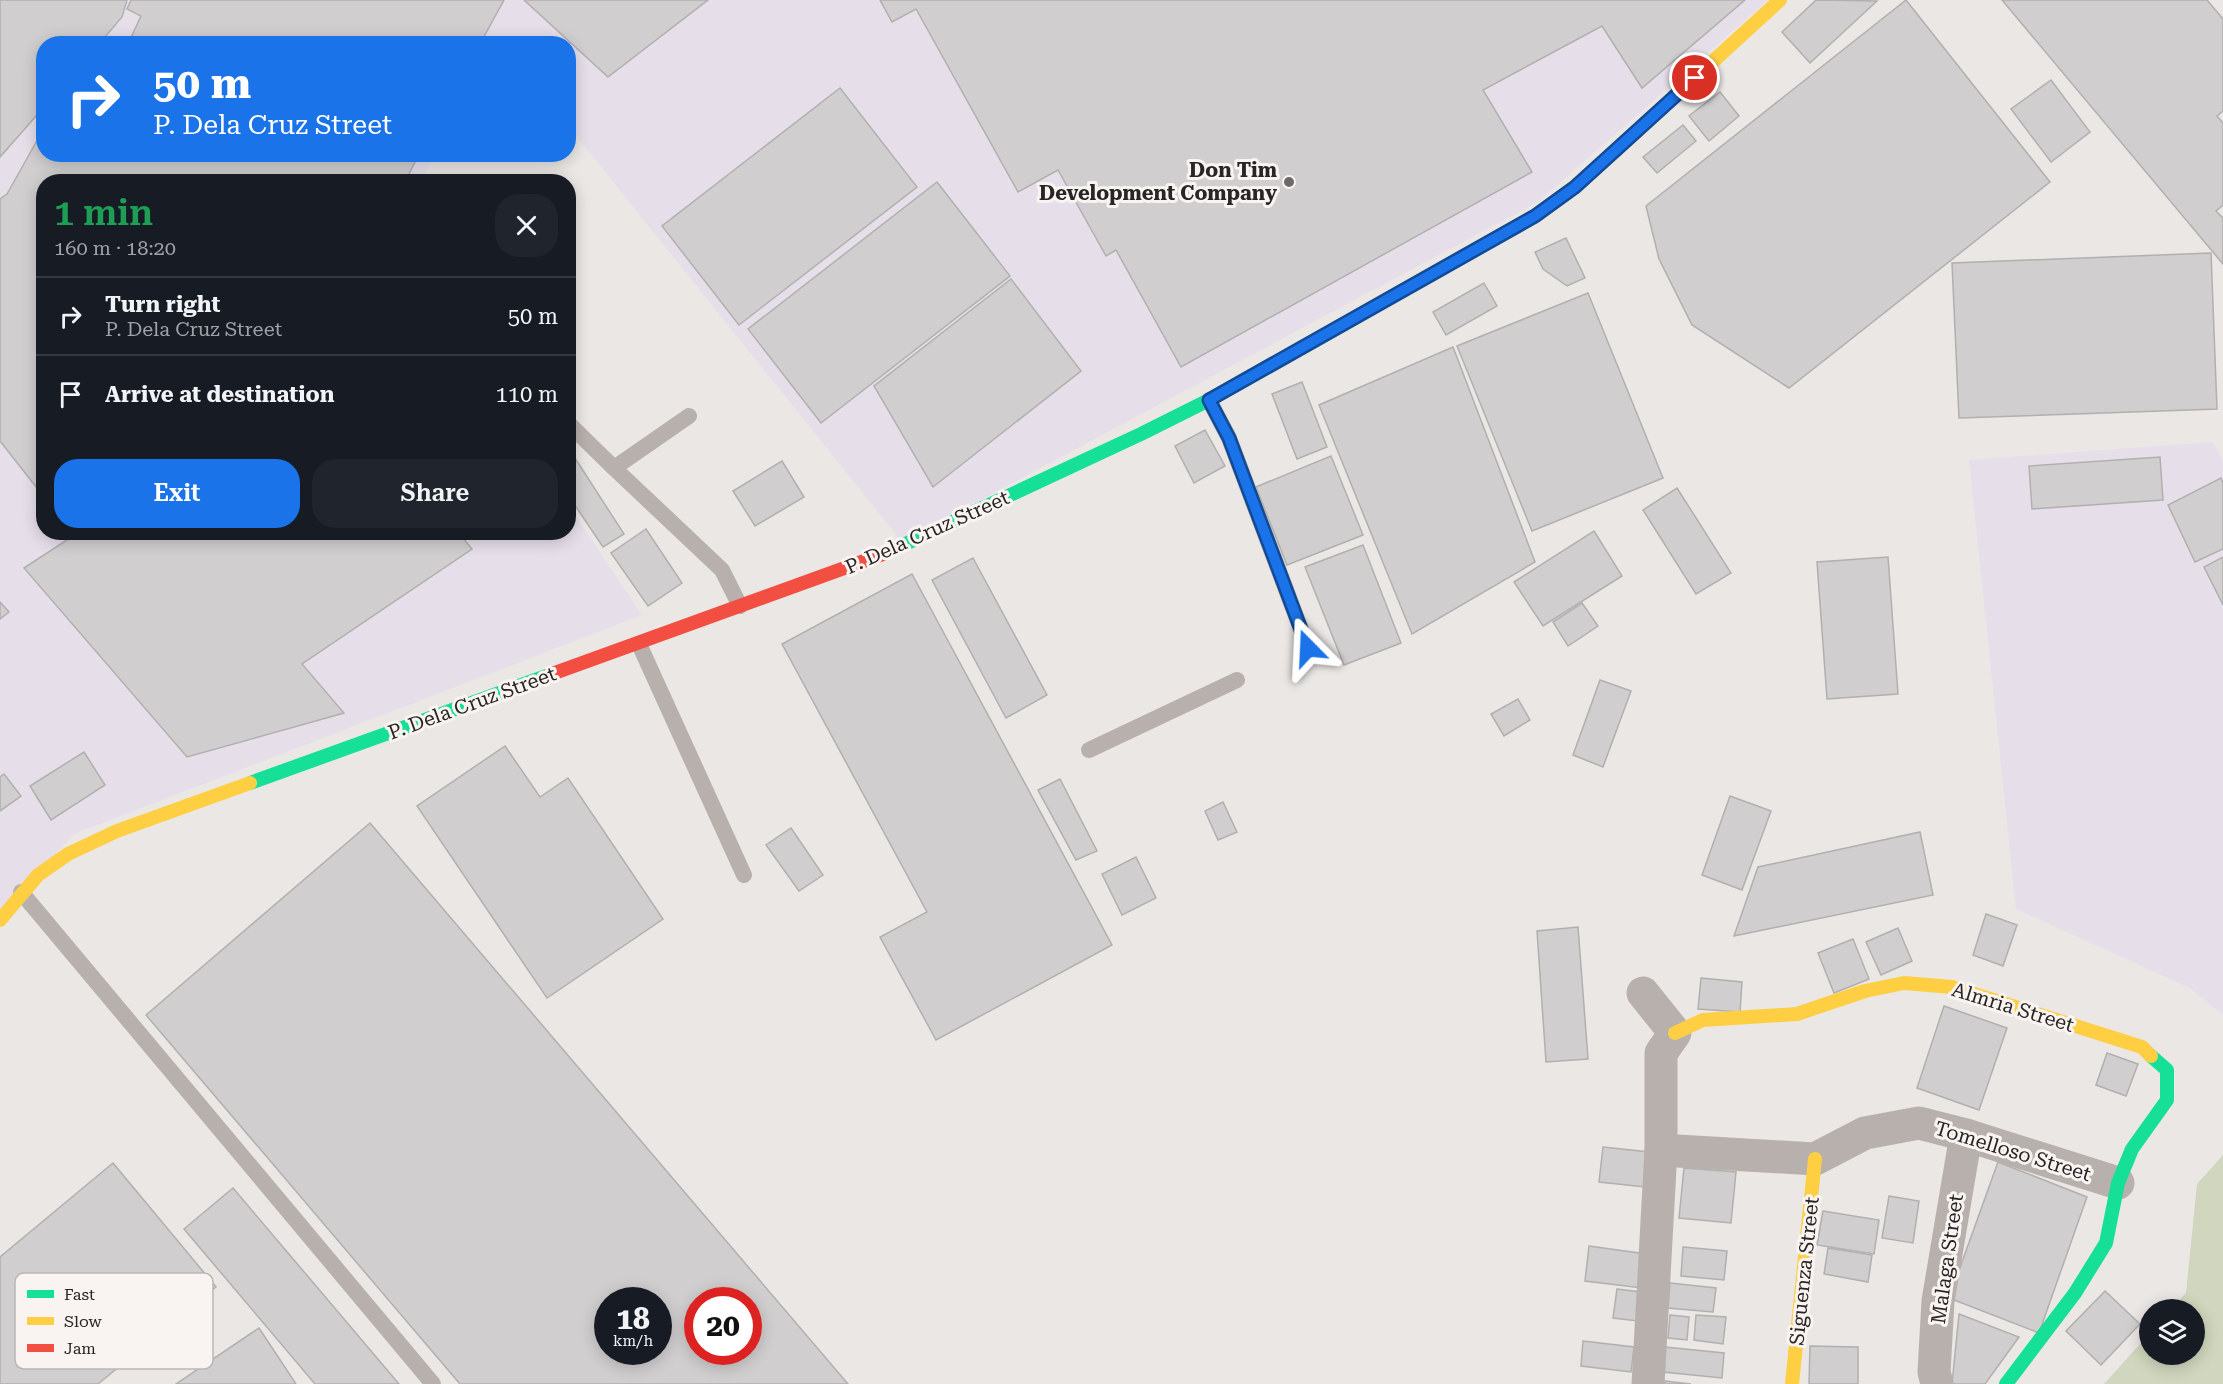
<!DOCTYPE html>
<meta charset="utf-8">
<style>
:root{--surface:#171b24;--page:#20242c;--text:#f1f3f6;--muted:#9ea1a6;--line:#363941;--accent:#1a73e8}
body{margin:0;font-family:"Roboto Serif",serif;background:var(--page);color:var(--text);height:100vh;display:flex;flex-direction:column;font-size:22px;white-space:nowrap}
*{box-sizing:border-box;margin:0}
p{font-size:20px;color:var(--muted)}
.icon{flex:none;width:33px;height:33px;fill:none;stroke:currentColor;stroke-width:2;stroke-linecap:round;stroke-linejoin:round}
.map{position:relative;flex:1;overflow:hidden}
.side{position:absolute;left:36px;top:174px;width:540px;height:366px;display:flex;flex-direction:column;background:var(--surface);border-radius:24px;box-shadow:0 3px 15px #0003}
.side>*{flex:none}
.banner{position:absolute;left:36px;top:36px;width:540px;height:126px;border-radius:24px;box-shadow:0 3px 15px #0003;background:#1a73e8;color:#fff;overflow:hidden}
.controls{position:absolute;left:2139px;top:1299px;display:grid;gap:12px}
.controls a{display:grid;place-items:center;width:66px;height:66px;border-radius:50%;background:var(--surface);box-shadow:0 3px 15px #0003;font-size:30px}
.speed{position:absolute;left:594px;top:1287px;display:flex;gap:12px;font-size:30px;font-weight:700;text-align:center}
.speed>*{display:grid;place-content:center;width:78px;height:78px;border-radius:50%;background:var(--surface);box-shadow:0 3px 15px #0003;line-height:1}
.speed small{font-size:15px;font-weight:400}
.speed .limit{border:9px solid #d22;background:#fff;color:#111}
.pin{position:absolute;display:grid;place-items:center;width:51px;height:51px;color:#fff;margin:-26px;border:3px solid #fff;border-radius:50%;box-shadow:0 2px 6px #0007}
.me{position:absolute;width:66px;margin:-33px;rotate:339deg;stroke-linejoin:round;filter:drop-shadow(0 0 4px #0008)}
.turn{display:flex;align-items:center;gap:21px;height:126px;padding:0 18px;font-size:27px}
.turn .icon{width:78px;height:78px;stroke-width:2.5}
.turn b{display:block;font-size:42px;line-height:51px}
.round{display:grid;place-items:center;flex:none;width:63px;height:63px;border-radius:24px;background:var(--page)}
.head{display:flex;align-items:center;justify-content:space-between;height:102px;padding:0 18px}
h1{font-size:36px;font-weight:600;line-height:45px;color:#1e9e55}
.primary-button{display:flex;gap:12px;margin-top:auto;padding:12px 18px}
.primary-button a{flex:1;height:69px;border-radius:24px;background:var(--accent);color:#fff;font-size:24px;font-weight:600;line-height:69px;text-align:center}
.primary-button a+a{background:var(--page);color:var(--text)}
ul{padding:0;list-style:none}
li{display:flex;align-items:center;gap:18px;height:78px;padding:0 18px;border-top:2px solid var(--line)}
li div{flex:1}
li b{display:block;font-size:22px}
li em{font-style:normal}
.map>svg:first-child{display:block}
.industrial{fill:#e6dfea}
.green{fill:#d0d7be}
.building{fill:#d1cecf;stroke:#b2afaf;stroke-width:1.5;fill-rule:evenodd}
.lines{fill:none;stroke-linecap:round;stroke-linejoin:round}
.lane{stroke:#b8b0ac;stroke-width:16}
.street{stroke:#b8b0ac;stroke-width:33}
.fast{stroke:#16e098;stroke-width:14}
.slow{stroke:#ffcf43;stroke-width:14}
.jam{stroke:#f24e42;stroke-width:14}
.route-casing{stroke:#114b97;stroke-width:15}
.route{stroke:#1a73e8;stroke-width:10}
.poi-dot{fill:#6c6a68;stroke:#f9f4f1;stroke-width:2}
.labels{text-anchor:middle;stroke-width:6;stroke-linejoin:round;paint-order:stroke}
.poi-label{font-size:20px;font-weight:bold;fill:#282625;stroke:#f9f4f1;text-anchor:end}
.street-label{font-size:20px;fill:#282625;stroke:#f9f4f1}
.key{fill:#f9f4f1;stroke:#bab6b4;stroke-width:1.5}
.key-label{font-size:16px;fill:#282625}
</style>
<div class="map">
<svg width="2223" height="1384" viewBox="0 0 2223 1384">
<rect width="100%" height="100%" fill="#eae7e5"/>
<g class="industrial">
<polygon points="0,0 1768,0 1538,202 902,542 569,127 568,44 44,44 44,154 436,155 420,181 44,182 44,532 568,532 569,506 642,615 74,834 0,914"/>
<polygon points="2213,442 2223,462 2223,1015 2190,988 2016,909 1969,460"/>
</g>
<polygon class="green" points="2223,1155 2223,1384 2104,1384 2149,1334 2150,1354 2194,1354 2194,1310 2171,1309 2186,1293 2197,1184"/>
<g class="building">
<polygon points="0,0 127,0 122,17 99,44 44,44 44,107 0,157"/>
<polygon points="131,0 504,0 480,44 128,44 141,16 127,9"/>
<polygon points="524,0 708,0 608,77"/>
<polygon points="880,0 1745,0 1642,88 1602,26 1483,90 1532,172 1181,367 1116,250 1106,256 1058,170 1018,192 916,9 892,22"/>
<polygon points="1816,0 1877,1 1810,63 1782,32"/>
<polygon points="1906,0 2050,182 1789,388 1692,325 1659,259 1646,206"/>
<polygon points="2002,0 2207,0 2223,19 2223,111 2217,116 2223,123 2223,205 2216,211 2223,218 2223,264"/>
<polygon points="2051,80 2090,132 2051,162 2011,109"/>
<polygon points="840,88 917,187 739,325 662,226"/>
<polygon points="1720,92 1739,116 1709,141 1689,116"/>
<polygon points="1683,125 1696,141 1657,173 1643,157"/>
<polygon points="44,128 44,154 419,154 405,182 44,182 44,497 0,441 0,199 7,194"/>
<polygon points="937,182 1010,276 821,423 748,329"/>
<polygon points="1566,238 1585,278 1567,286 1543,269 1535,252"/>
<polygon points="2211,253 2217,409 1959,418 1952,263"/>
<polygon points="1011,279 1081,371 933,487 874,386"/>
<polygon points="1484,283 1497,306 1446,335 1433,312"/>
<polygon points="1588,293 1663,478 1532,531 1457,346"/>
<polygon points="1453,347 1535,562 1412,634 1319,405"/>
<polygon points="1302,382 1327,447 1297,459 1272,394"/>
<polygon points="1205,430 1225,466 1194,483 1175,446"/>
<polygon points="573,455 624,534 603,547 568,495 568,458"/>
<polygon points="1331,456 1363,535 1287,565 1256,487"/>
<polygon points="2160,457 2163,500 2032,509 2029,466"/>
<polygon points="782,461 804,497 755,526 733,491"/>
<polygon points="2221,478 2223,483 2223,549 2195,562 2168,505"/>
<polygon points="1677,488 1731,573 1696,594 1643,510"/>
<polygon points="646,529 682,583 648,606 611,553"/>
<polygon points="1594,531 1622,576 1543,626 1514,582"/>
<polygon points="70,532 458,532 472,549 302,664 344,713 187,757 24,568 73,536"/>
<polygon points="1363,545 1401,643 1344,665 1305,567"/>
<polygon points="1888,557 1898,694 1827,699 1817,562"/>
<polygon points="2223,557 2223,605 2204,567"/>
<polygon points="973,558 1047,695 1006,718 932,580"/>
<polygon points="912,574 1112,945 936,1040 880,937 927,912 782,644"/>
<polygon points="0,602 9,612 0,619"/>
<polygon points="1582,603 1598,626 1568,646 1553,622"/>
<polygon points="1600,680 1631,691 1603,767 1573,755"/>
<polygon points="1518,699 1530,720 1504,736 1491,714"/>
<polygon points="505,746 540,797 568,778 663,919 547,998 417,806"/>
<polygon points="84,752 105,785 51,820 30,786"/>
<polygon points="4,774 21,796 0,811 0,777"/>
<polygon points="1060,779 1097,851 1076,860 1038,790"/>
<polygon points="1730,796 1771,811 1742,890 1702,875"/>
<polygon points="1223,802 1237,832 1218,840 1205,811"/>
<path d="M370 823 848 1384H460L146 1015ZM608 1300H658V1352H608ZM698 1300H748V1352H698Z"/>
<polygon points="791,828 823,875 799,891 766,845"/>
<polygon points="1920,832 1933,895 1734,936 1758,867"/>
<polygon points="1136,857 1156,898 1122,915 1102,874"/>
<polygon points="1986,914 2017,925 2003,966 1973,955"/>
<polygon points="1578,927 1588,1059 1546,1062 1537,931"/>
<polygon points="1898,928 1912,961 1881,975 1866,942"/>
<polygon points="1853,939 1869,979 1834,993 1818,953"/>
<polygon points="1701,978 1742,982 1740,1012 1698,1009"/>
<polygon points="1944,1006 2007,1028 1979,1110 1917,1088"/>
<polygon points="2107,1053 2138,1064 2126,1096 2096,1085"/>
<polygon points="1603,1147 1649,1152 1645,1187 1599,1182"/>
<polygon points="1998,1162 2087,1197 2039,1333 1949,1298"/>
<polygon points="113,1163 216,1287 98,1384 0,1384 0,1257"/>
<polygon points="1684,1168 1736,1172 1731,1223 1679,1218"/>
<polygon points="233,1188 399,1384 315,1384 184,1229"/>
<polygon points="1889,1196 1919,1201 1913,1243 1882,1238"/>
<polygon points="1823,1211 1879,1220 1874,1254 1817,1245"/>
<polygon points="1589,1246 1646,1254 1642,1288 1585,1281"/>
<polygon points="1683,1247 1727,1251 1724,1280 1681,1276"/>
<polygon points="1828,1248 1872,1255 1868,1282 1824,1274"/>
<polygon points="1670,1283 1716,1288 1713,1312 1668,1308"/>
<polygon points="1617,1289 1641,1292 1638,1321 1613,1318"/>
<polygon points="2105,1291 2140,1324 2101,1365 2066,1331"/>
<polygon points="1959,1314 2019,1337 1985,1384 1952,1384"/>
<polygon points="1670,1315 1689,1317 1687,1340 1668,1338"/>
<polygon points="1696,1315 1726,1317 1723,1344 1694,1340"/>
<polygon points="259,1328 296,1384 176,1384"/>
<polygon points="1583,1341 1634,1347 1631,1372 1581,1366"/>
<polygon points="1810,1346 1858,1347 1858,1384 1809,1384"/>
<polygon points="1665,1347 1724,1353 1722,1378 1663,1372"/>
<polygon points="1665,1381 1691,1384 1665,1384"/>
</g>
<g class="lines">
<g class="lane">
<polyline points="1209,400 1229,438 1308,648"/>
<polyline points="689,416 614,468 722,570 740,606"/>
<polyline points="568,423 614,468"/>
<polyline points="639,644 744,875"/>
<polyline points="1089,750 1237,680"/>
<polyline points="21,892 433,1384"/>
</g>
<g class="street">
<polyline points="1643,993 1675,1033 1661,1053 1661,1150 1648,1384"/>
<polyline points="1661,1150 1815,1159 1865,1133 1919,1123 1966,1135 2118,1183"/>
<polyline points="1937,1384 1934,1372 1938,1301 1966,1135"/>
</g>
<g class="fast">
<polyline points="886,553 1141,434 1209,400 1402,291"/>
<polyline points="250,783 549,675"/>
<polyline points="2006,1384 2075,1293 2106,1243 2118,1183 2132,1149 2167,1100 2167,1070 2151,1056"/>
</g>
<g class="slow">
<polyline points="1638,130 1780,0"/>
<polyline points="0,920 38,875 68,854 117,831 250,783"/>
<polyline points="1675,1033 1703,1020 1797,1014 1865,991 1904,983 1952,987 2142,1047 2151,1056"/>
<polyline points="1792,1384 1815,1159"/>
</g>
<g class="jam">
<polyline points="1402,291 1535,216 1575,187 1638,130"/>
<polyline points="549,675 886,553"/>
</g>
</g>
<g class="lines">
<g class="route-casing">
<polyline id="route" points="1308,648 1229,438 1209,400 1535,216 1575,187 1695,78"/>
</g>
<use href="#route" class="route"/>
</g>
<circle class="poi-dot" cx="1289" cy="182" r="6"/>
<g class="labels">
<g class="poi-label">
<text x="1277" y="177">Don Tim<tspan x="1277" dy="23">Development Company</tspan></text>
</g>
<g class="street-label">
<text transform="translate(927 532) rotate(-24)" y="7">P. Dela Cruz Street</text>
<text transform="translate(472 703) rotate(-20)" y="7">P. Dela Cruz Street</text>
<text transform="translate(2013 1007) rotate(17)" y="7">Almria Street</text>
<text transform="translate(2013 1151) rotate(17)" y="7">Tomelloso Street</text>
<text transform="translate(1947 1259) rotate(-82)" y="7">Malaga Street</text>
<text transform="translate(1804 1271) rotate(-84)" y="7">Siguenza Street</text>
</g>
</g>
<rect x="15" y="1273" width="198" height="96" rx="9" class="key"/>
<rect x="27" y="1290" width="27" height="8" fill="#16e098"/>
<rect x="27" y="1317" width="27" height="8" fill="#ffcf43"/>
<rect x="27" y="1344" width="27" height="8" fill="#f24e42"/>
<g class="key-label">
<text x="64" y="1300">Fast</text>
<text x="64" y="1327">Slow</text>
<text x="64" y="1354">Jam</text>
</g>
</svg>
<div class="controls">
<a><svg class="icon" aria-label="layers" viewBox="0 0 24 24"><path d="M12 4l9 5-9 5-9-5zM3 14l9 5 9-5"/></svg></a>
</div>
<div class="speed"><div>18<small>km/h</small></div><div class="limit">20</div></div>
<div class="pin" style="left:1695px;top:78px;background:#d93025"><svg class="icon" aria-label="arrive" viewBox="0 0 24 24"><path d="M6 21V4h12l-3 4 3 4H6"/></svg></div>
<svg class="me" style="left:1308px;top:648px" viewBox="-20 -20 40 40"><path d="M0-17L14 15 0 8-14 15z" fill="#1a73e8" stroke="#fff" stroke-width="4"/></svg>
<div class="banner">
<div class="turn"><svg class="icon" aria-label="right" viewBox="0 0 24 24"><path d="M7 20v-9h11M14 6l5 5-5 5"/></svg><div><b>50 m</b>P. Dela Cruz Street</div></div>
</div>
<section class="side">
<div class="head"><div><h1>1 min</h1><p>160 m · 18:20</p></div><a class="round"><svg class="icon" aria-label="close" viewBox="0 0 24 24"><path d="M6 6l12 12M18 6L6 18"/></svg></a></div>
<ul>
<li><svg class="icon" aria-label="right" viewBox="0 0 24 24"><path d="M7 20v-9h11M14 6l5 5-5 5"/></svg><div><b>Turn right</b><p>P. Dela Cruz Street</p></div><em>50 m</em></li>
<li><svg class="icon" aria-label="arrive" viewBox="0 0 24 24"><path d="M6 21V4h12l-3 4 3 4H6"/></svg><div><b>Arrive at destination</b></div><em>110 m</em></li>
</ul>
<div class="primary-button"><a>Exit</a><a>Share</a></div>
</section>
</div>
